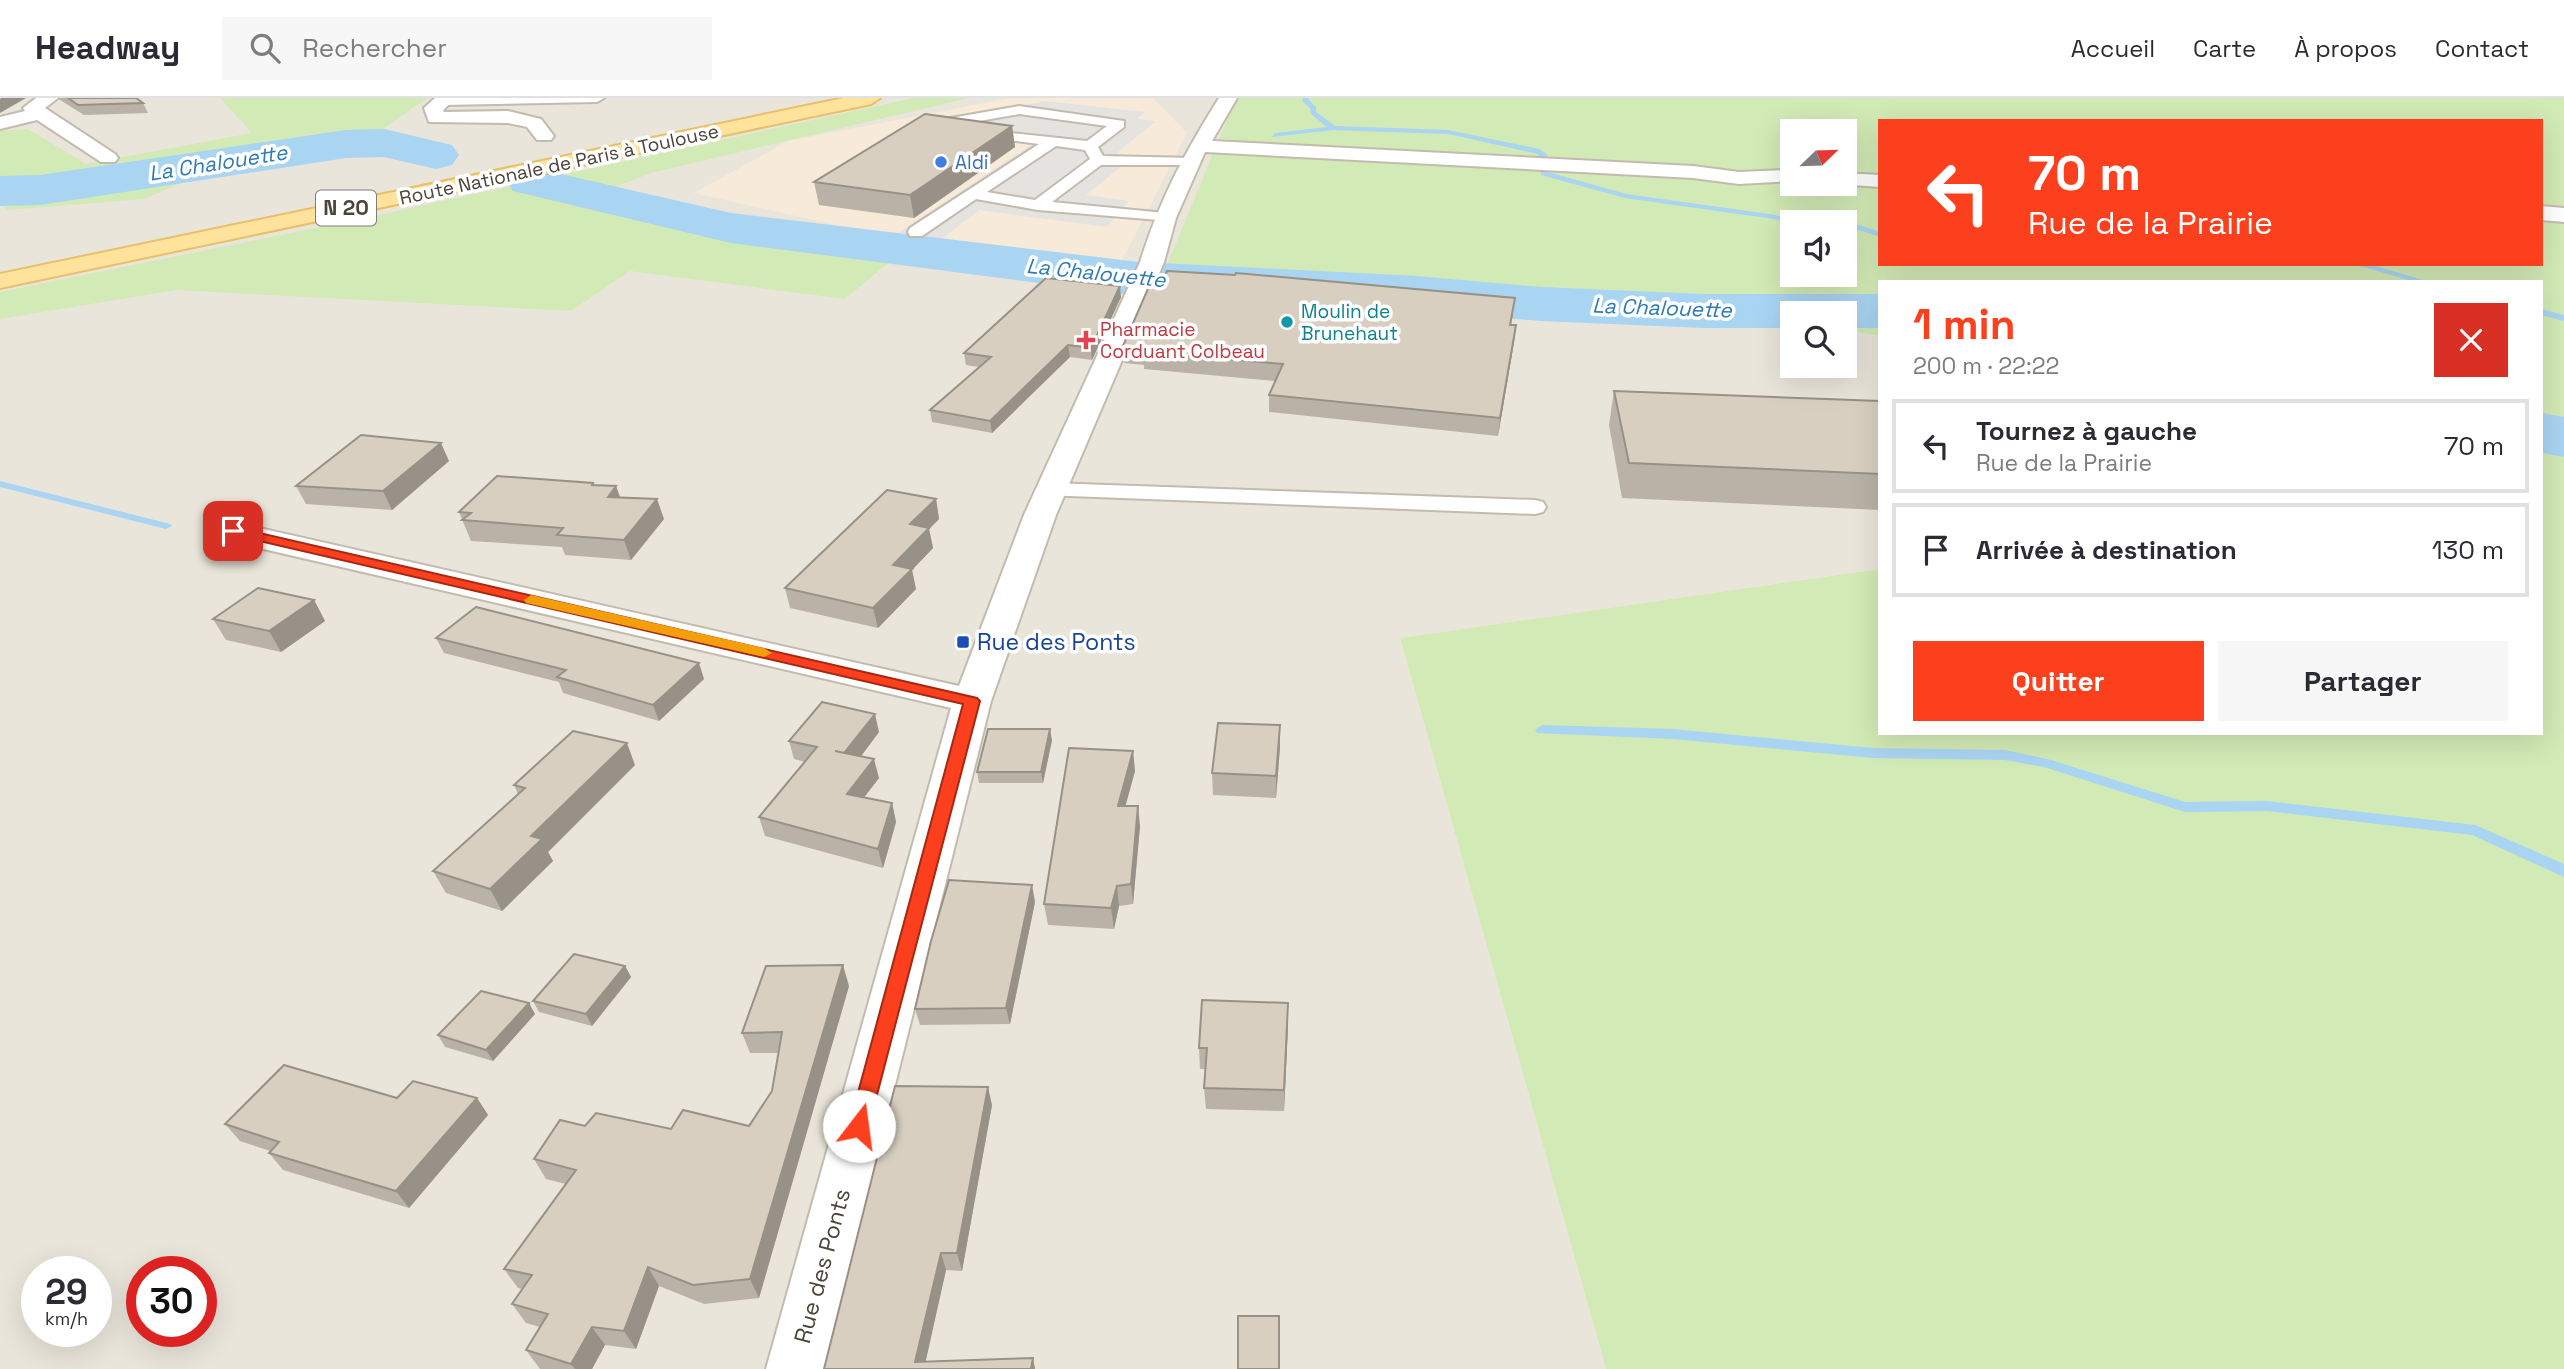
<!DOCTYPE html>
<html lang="fr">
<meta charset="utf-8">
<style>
:root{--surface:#fff;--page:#f7f7f7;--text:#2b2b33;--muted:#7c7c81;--line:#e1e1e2;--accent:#fc3f1d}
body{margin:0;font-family:"Space Grotesk",sans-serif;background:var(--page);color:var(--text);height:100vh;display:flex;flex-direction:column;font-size:26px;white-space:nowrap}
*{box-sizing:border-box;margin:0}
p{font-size:23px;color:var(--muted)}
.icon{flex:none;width:38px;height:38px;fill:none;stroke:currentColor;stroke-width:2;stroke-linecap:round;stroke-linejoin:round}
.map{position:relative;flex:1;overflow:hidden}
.drawer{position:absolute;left:1878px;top:182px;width:665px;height:455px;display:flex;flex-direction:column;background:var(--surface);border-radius:0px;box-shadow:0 7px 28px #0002}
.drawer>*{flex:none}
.guide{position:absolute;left:1878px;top:21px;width:665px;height:147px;border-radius:0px;box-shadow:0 7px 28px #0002;background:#fc3f1d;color:#fff;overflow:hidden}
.needle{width:46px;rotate:67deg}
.controls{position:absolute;left:1780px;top:21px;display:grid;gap:14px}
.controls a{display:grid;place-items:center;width:77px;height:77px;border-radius:0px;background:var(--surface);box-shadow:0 7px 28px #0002;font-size:35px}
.speed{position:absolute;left:21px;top:1158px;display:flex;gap:14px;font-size:35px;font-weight:700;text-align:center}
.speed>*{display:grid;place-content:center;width:91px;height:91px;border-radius:50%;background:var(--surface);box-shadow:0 7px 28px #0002;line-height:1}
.speed small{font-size:18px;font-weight:400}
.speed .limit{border:10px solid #d22;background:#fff;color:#111}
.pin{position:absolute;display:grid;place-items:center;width:60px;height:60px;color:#fff;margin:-30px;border-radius:14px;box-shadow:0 4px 10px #0006}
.me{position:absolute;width:77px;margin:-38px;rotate:15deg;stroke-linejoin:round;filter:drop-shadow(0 0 5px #0008)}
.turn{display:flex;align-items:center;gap:24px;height:147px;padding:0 35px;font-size:32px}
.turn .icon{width:91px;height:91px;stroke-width:2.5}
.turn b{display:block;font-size:49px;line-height:60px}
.round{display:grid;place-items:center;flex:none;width:74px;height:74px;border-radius:0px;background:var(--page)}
.headline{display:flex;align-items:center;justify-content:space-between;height:119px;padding:0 35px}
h1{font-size:42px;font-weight:600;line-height:52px;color:var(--accent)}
.primary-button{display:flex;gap:14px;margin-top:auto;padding:14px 35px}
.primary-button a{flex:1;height:80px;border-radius:0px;background:var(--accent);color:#fff;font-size:28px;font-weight:600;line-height:80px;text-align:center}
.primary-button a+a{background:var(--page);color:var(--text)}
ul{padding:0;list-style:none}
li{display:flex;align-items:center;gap:21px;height:94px;margin:0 14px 10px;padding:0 21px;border:4px solid var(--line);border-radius:0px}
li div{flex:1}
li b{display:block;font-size:26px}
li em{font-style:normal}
header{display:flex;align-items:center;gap:42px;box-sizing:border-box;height:98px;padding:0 35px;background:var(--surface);border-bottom:2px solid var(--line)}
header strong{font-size:33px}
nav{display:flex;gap:38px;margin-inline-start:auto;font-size:24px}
.search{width:490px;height:63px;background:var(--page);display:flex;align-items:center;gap:18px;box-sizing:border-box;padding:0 24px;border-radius:0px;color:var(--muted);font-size:26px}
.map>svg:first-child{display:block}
.residential{fill:#eae5da;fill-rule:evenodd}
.commercial{fill:#f7ead8}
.green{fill:#d2eab5;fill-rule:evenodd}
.parking{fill:#e5e3e0}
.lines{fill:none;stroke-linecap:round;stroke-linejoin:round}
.stream{fill:#a9d4f2;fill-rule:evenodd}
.river{fill:#a9d4f2;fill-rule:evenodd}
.lane-casing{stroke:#c2bbae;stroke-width:4}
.street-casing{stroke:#c2bbae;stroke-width:4}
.primary-casing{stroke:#e6c16a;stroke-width:4}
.lane{fill:#fff;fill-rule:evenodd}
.street{fill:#fff;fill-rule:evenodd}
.primary{fill:#ffe39c;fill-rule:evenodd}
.wall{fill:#bab2a6}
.shaded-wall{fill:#979187}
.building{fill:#d8cfc1;stroke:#979187;stroke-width:2}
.route{fill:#fc3f1d;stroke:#a42913;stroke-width:2}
.slow{fill:#f59e0b}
.shop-dot{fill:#3f7fe0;stroke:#fff;stroke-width:2.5}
.culture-dot{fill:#0f9aa8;stroke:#fff;stroke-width:2.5}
.health-dot{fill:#e0444e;stroke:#fff;stroke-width:2.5}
.transit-dot{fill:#1a4fb4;stroke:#fff;stroke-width:2.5}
.labels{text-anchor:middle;stroke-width:7;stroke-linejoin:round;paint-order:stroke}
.far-shop-label{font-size:19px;fill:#366cbe;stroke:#fff;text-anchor:start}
.far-street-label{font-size:19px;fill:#4b4439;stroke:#fff}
.far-culture-label{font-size:19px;fill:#0d838f;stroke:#fff;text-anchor:start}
.far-health-label{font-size:19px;fill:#be3a42;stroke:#fff;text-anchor:start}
.far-water-label{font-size:21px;font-style:italic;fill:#2e7ab2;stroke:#fff}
.shield{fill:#fff;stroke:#817c74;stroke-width:2}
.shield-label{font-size:21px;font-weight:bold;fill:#4b4439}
.transit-label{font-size:23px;fill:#164399;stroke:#fff;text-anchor:start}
.street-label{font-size:23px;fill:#4b4439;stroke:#fff}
</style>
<header>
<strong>Headway</strong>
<div class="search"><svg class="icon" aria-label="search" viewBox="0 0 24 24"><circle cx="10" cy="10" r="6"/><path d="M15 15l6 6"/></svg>Rechercher</div>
<nav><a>Accueil</a><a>Carte</a><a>À propos</a><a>Contact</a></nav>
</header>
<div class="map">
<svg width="2564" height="1271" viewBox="0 0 2564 1271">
<rect width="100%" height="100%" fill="#f6f3ec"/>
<path class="residential" d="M0 0H1236L1166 172 1739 215 1792 224V268H1844L1845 232 1879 238V471L1400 540 1606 1271H0ZM37 1174H96V1234H37ZM142 1174H201V1234H142Z"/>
<polygon class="commercial" points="1010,0 1153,0 1187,35 1119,168 876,136 694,95 788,43"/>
<g class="green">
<polygon points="220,0 427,0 380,33 330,56 190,81 144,101 8,112 0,106 0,33 28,31 86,66 252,35"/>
<polygon points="913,0 969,0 651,75 615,89 617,115 912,145 845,201 630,173 571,213 176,192 0,221 0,194 365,120"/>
<path d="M1236 0H2564V1271H1606L1400 540 1879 471 1880 635H2541V184H1880L1879 238 1845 232 1844 215H1792V224L1739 215 1165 172ZM1880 23H2541V166H1880ZM1792 33H1844V86H1792ZM1792 124H1844V177H1792Z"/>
</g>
<polygon class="parking" points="1045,3 1145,14 1137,21 1156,23 1118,54 1121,69 1086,97 1129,103 1107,129 979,112 939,143 895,137 1034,45 912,30"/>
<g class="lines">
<g class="stream">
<polygon points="1303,0 1309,0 1309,2 1316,9 1316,14 1335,28 1448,32 1539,51 1547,56 1548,74 1626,96 1776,117 1796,124 1792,124 1792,127 1774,121 1625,100 1541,77 1539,57 1534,55 1448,36 1333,32 1272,39 1275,35 1327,29 1311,16 1310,10 1302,3"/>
<polygon points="1859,127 1880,134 1880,139 1859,132 1844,137 1844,132"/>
<polygon points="2354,166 2369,166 2430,184 2415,184"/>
<polygon points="2541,211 2564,217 2564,223 2541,217"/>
<polygon points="0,383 170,426 172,428 166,431 0,389"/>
<polygon points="1542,627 1673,631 1873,650 2005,652 2051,662 2185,704 2267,703 2475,727 2564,766 2564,779 2472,737 2267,713 2185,714 2044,669 2005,662 1873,660 1673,641 1537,635 1535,632"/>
</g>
<g class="river">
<polygon points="384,31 452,47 459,57 452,67 436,71 384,59 346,60 40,107 0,108 0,78 40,77 346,32"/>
<polygon points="530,69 731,115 1139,164 1416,178 1541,189 1703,196 1880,196 1880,230 1844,230 1844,215 1792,215 1792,230 1703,230 1541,223 1416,212 1139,198 731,145 513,93 506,83 513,73"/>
<polygon points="2541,315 2564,319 2564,359 2541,355"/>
</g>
<g class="lane-casing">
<g id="lane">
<polygon points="439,0 604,0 597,4 443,7 436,3"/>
<path d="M1019 8 1124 23V29L1098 49 1103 58 1195 60 1197 63 1195 66 1190 67H1101L1052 104 1165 115 1171 117 1173 120 1171 123 1038 112 976 101 922 138H910L908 134 910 130 1039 46 977 38 970 34 972 31 1087 43 1107 28 1019 16 928 32 921 28 928 24ZM1056 48 1085 52 1090 61 1035 102 987 94Z"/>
<polygon points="1051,385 1535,402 1543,404 1546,409 1543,414 1535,416 1043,397 1040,392 1043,387"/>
</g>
</g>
<g class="street-casing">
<g id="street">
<polygon points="36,0 58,0 45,10 115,56 118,60 115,64 101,64 37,22 0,31 0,19 25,13 23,10"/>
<polygon points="435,0 456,0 443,12 444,14 508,13 541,21 554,38 551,42 537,42 527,29 508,25 429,24 424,10"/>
<path d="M1219 0H1237L1212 43 1693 68 1739 74 1788 72 1792 73V83L1739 86 1693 80 1205 54 1176 120 1164 164 1056 417 991 603 824 1271H766L951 610 233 444 222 441 217 434 222 427 233 424 959 588 1024 417 1140 164C1160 101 1184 56 1219 0Z"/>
<polygon points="1844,75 1880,77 1880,89 1838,86 1844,86"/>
<polygon points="2541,108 2564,110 2564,124 2541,122"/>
</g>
</g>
<g class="primary-casing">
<polygon id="primary" points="844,0 880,0 871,6 0,190 0,176"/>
</g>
<use href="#lane" class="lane"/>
<use href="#street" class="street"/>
<use href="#primary" class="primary"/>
</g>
<g class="wall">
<polygon points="58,0 136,0 143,5 148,15 84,17 60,2"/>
<polygon points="1012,28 1015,49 914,120 819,107 814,84"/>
<polygon points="1160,187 1513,216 1511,227 1516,227 1514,244 1498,338 1269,314 1269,297 1275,283 1144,271 1144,267 1124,265 1123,248"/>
<polygon points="1121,199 1092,262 1070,259 992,335 932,324 930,312 979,269 966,267 964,255"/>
<polygon points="1614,293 1880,303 1880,412 1622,400 1609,327"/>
<polygon points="449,363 392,412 306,406 296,388"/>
<polygon points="593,385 594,387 616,388 620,399 664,421 631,462 565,457 562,449 471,443 459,414"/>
<polygon points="936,401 939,421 929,431 933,450 912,472 916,491 878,530 790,510 785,490"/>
<polygon points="314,502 325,523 281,554 226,542 213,521"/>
<polygon points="436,540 704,581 659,623 563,595 559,584 444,555"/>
<polygon points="879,634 861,658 879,680 864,699 892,705 896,724 883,770 765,738 759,719 805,664 794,661 789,643"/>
<polygon points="1052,642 1043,685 979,685 977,674"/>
<polygon points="1280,649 1276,700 1213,697 1212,675"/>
<polygon points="1133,653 1135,673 1125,708 1140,728 1133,806 1119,808 1114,831 1048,827 1044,806"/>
<polygon points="635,667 548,754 553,763 502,813 446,795 433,773 518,696 514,687"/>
<polygon points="1035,804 1010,926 920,927 915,911"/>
<polygon points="625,868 631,879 592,928 539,914 533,903"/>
<polygon points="849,888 759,1200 704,1206 659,1188 636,1251 605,1247 592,1271 540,1271 526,1252 540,1229 526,1225 512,1206 522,1191 518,1190 504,1171 566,1086 546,1081 534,1061 585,1028 671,1031 749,1028 772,993 779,955 750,955 742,935"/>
<polygon points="535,916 493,963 445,949 438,937"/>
<polygon points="1288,927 1284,1013 1206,1011 1204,990 1206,971 1200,971 1199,950"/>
<polygon points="397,1000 477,1000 488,1017 409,1110 283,1072 269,1055 270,1053 240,1043 225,1026"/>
<polygon points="992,1007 962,1173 946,1172 925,1264 1033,1260 1035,1271 824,1271"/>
</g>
<g class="shaded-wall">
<polygon points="1,0 26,0 0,15 0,1"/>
<polygon points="1012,28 1015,49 914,120 910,97"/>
<polygon points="1120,188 1121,199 1092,262 1091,250"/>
<polygon points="1516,227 1514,244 1498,338 1500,320"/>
<polygon points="1068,247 1070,259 992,335 990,323"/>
<polygon points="441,345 449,363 392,412 383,393"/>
<polygon points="616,388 623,408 608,399"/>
<polygon points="657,401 664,421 631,462 624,442"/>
<polygon points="936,401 939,421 929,431 933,450 912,472 916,491 878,530 873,510 910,426"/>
<polygon points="314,502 325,523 281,554 269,533"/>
<polygon points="699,565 704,581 659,623 653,607"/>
<polygon points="875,616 879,634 850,673 844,655"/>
<polygon points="1280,627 1280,649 1276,700 1276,678"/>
<polygon points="1050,631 1052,642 1043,685 1041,674"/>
<polygon points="627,645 635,667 548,754 553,763 502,813 490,791 531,738"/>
<polygon points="1133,653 1135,673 1120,728 1118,708"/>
<polygon points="874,661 879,680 853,714 847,696"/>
<polygon points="892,705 896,724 883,770 878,751"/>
<polygon points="1138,708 1140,728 1133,806 1131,786"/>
<polygon points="1032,787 1035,804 1010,926 1006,910"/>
<polygon points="1117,788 1119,808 1114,831 1111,810"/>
<polygon points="843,867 849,888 759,1200 750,1181"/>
<polygon points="625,868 631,879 592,928 586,916"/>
<polygon points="529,905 535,916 493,963 486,952"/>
<polygon points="1288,905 1288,927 1284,1013 1284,992"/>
<polygon points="988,989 992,1007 962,1173 957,1155"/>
<polygon points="477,1000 488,1017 409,1110 396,1093"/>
<polygon points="941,1155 946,1172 924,1271 915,1264"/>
<polygon points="648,1169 659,1188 636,1251 624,1233"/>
<polygon points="592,1229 605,1247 592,1271 575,1271 571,1266"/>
<polygon points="1033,1260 1035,1271 1031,1271"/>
</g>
<g class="building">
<polygon points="68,0 136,0 143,5 78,7"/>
<polygon points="925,16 1012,28 910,97 814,84"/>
<polygon points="1167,173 1235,177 1236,175 1515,200 1510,227 1516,227 1500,320 1269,297 1283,266 1143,254 1145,250 1123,248 1150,186 1160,187"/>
<polygon points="1046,180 1120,188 1091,250 1068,247 990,323 930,312 991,259 964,255"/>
<polygon points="1614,293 1880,303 1880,376 1629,365"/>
<polygon points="361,337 441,345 383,393 296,388"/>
<polygon points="497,378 593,385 592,387 616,388 608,399 657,401 624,442 557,437 563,430 462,422 471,415 459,414"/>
<polygon points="887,392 936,401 910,426 929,430 893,467 912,471 873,510 785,490"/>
<polygon points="258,490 314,502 269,533 213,521"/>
<polygon points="476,509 699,565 653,607 557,579 566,572 436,540"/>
<polygon points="822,604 875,616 844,655 835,653 874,661 847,696 892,705 878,751 759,719 817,649 789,643"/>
<polygon points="1218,625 1280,627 1276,678 1212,675"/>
<polygon points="988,631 1050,631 1041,674 977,674"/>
<polygon points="573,633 627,645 531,738 542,741 490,791 433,773 525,690 514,687"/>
<polygon points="1069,650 1133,653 1118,708 1138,708 1131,786 1117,788 1111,810 1044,806"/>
<polygon points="949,782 1032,787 1006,910 915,911 931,843"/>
<polygon points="574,856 625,868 586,916 533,903"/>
<polygon points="843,867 750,1181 693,1187 648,1169 624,1233 592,1229 571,1266 526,1252 548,1216 512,1206 532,1177 504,1171 576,1072 534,1061 560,1022 585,1028 596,1015 671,1031 683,1012 749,1028 772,993 782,934 742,935 766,868"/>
<polygon points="481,893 529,905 486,952 438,937"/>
<polygon points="1202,902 1288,905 1284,992 1204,990 1207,950 1199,950"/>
<polygon points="284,967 397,1000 413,983 477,1000 396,1093 269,1055 279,1044 225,1026"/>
<polygon points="895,988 988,989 957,1155 941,1155 915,1264 1033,1260 1031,1271 824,1271"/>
<rect x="1238" y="1218" width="41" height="53"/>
</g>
<polygon class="route" points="233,429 977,600 980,603 867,1035 859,1037 852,1035 849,1028 963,606 229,436 229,431"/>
<polygon class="slow" points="531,497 764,550 772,555 764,559 526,505 524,502"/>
<circle class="shop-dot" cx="941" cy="64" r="7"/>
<circle class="culture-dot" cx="1287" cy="224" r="7"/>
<path class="health-dot" d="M1082.5 231.5h7v7h7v7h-7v7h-7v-7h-7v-7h7z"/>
<rect class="transit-dot" x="956" y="537" width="14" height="14" rx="3.5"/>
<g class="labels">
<g class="far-shop-label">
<text x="955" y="71">Aldi</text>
</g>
<g class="far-street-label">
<text transform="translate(559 66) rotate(-12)" y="7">Route Nationale de Paris à Toulouse</text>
</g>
<g class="far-culture-label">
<text x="1301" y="220">Moulin de<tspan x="1301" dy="22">Brunehaut</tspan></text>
</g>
<g class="far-health-label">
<text x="1100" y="238">Pharmacie<tspan x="1100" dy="22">Corduant Colbeau</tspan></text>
</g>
<g class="far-water-label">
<text transform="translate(218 65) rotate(-9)" y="7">La Chalouette</text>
<text transform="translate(1096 175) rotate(6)" y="7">La Chalouette</text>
<text transform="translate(1662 210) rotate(2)" y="7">La Chalouette</text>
</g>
<rect class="shield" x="316" y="92.5" width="60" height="35" rx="5"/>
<g class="shield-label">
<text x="346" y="117">N 20</text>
</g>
<g class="transit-label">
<text x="977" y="552">Rue des Ponts</text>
</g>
<g class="street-label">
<text transform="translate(822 1168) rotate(-75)" y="8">Rue des Ponts</text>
</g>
</g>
</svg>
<div class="controls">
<a><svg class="needle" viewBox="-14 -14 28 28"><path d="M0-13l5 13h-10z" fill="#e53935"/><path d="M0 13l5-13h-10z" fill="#7c7c81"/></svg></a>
<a><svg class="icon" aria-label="sound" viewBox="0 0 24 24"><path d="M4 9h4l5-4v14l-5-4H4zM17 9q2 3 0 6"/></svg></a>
<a><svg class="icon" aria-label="search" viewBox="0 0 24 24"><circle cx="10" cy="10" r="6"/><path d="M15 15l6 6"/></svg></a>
</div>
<div class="speed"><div>29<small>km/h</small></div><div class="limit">30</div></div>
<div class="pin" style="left:233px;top:433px;background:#d93025"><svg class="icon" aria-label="arrive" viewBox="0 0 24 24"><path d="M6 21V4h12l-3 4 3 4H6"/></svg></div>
<svg class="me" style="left:859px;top:1028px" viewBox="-20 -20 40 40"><circle r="19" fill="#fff"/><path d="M0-13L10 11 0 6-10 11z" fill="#fc3f1d"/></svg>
<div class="guide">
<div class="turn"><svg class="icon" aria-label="left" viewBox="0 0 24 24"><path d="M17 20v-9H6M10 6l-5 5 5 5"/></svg><div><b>70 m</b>Rue de la Prairie</div></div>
</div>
<section class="drawer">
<div class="headline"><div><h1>1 min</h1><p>200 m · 22:22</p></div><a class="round" style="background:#d93025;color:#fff"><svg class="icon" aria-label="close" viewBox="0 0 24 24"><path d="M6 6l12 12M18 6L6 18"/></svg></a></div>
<ul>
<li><svg class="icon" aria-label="left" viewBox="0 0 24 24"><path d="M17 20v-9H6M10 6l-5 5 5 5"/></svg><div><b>Tournez à gauche</b><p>Rue de la Prairie</p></div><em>70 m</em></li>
<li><svg class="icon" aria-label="arrive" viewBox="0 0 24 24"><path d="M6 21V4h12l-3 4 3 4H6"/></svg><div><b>Arrivée à destination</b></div><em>130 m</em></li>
</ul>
<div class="primary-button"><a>Quitter</a><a>Partager</a></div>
</section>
</div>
